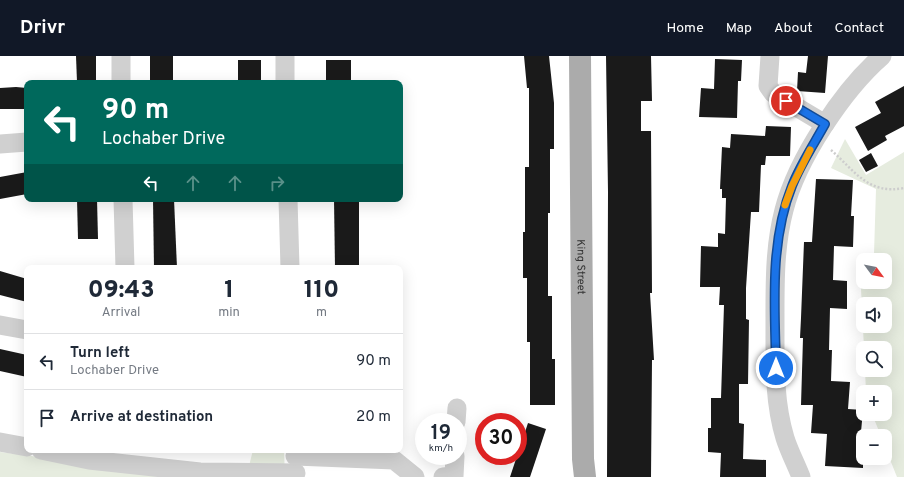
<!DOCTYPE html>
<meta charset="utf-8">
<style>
:root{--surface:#fff;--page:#f2f2f3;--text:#1f2937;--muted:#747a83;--line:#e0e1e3;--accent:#111827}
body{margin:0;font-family:Overpass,sans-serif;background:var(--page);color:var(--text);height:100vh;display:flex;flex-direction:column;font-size:15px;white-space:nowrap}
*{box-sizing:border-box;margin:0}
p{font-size:13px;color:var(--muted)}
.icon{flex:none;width:22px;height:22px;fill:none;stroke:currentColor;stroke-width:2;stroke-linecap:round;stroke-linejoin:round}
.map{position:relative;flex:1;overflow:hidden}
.drawer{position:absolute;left:24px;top:209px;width:379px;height:188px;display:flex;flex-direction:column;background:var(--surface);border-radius:8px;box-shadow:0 4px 16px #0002}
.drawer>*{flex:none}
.top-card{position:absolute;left:24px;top:24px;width:379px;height:122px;border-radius:8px;box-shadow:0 4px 16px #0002;background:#00695c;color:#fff;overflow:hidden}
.needle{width:26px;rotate:122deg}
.buttons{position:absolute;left:856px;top:197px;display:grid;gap:8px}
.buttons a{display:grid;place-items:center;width:36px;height:36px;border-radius:8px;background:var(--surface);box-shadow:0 4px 16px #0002;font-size:20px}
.speed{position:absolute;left:415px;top:357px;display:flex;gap:8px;font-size:20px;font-weight:700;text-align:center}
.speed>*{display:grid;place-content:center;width:52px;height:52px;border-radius:50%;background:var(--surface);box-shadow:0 4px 16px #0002;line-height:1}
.speed small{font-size:10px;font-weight:400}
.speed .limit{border:6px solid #d22;background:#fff;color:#111}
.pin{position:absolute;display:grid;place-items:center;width:34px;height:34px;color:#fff;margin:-17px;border:2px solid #fff;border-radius:50%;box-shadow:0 1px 4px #0007}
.me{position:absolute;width:44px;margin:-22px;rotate:0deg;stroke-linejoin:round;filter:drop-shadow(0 0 3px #0008)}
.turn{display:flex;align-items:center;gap:14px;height:84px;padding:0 12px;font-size:18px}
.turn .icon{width:52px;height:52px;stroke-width:2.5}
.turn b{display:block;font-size:28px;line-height:34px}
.lanes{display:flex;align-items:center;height:38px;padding:0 12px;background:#0003;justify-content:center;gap:20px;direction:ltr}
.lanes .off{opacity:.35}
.eta{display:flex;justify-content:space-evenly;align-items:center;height:68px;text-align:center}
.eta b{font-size:24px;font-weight:800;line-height:28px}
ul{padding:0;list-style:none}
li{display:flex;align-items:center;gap:12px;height:56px;padding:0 12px;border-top:1px solid var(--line)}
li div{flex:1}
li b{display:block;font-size:15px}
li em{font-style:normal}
header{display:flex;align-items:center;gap:24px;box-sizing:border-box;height:56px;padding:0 20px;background:var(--accent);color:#fff}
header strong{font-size:19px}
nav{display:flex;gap:22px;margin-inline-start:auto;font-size:14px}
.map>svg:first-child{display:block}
.green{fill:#e6ecdf;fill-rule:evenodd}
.building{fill:#1a1a1a}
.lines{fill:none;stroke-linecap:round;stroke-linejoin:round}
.path{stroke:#cdcdcd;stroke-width:2.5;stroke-dasharray:2 2;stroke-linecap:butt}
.minor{stroke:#d0d0d0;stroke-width:19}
.major{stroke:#ababab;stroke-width:22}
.route-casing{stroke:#114b97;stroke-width:10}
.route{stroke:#1a73e8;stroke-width:7}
.slow{stroke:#f59e0b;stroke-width:7}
.labels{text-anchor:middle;stroke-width:4;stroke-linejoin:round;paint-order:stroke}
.street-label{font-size:11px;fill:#333;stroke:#fff}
</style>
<header>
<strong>Drivr</strong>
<nav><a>Home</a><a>Map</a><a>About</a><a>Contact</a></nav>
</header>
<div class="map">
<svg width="904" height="421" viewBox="0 0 904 421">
<rect width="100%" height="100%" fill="#fff"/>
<g class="green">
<path d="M845 83 866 119 904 96V421H897L885 391V380H881L872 358H885V336H866L865 314H885V292H864L860 213 863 209V226H885V204H868L874 198 876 133 831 112ZM863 248H885V270H863Z"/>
<polygon points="253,394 284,394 285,421 0,421 0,396 180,419 249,410"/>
</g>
<g class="building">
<polygon points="76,0 96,0 96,26 77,26"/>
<rect x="150" y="0" width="23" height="27"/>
<polygon points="524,0 549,0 554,47 554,93 550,93 550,157 548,157 548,240 552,240 552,303 555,303 555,349 530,349 530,286 527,286 527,222 523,222 523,176 525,176 525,111 529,111 529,32 527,32"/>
<polygon points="606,0 651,0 652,45 641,45 641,75 651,75 652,237 650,237 654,304 652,304 651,421 607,421 608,136"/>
<polygon points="808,0 828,0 825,37 797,35 798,16 806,17"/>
<polygon points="715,3 742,4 741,25 738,25 737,62 699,61 701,32 714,33"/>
<rect x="238" y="4" width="23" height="23"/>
<rect x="326" y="4" width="25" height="23"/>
<polygon points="904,30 904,70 885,80 887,84 868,95 855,71 881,57 875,46"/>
<polygon points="16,31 27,32 27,53 0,53 0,32"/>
<polygon points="766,70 791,71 790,100 766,100 765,109 761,109 759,156 751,156 746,232 746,263 749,264 748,328 739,328 739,367 744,368 743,403 766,404 766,421 720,421 721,397 708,396 708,372 711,372 711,342 721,342 724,249 719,249 720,231 700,231 701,190 718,191 718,177 725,178 726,142 722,142 722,133 720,133 722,91 730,92 731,78 765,80"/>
<polygon points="871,97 878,110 866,116 859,104"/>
<polygon points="27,116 27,138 0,143 0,121"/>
<polygon points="816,123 853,124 851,160 854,160 853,191 834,190 833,224 847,225 847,253 830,252 829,294 832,294 831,325 850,326 848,353 863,354 860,387 863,387 863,412 825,410 827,378 811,377 813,349 801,349 803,282 800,282 801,262 804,186 812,186"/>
<polygon points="77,143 97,143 98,183 78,183"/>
<polygon points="153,143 174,143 177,212 154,212"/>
<polygon points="334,143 359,143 359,212 335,212"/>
<polygon points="0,215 27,223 27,246 0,239"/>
<polygon points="0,293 27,299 27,321 0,315"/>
<polygon points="528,367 546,373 530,421 510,421"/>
</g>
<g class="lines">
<path class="path" d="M831 94C855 115 868 139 904 132"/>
<g class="minor">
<polyline points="121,0 121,27"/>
<polyline points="285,0 285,27"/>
<polyline points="770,0 768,30 773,37 825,68"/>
<polyline points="0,88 27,86"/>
<polyline points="123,143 125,212"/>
<polyline points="288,143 290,212"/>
<polyline points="0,269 27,274"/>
<polyline points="456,366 457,352"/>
<polyline points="0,386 27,391"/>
<polyline points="41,394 89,404 200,416 296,417"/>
<polyline points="295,400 394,404 415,421"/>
<polyline points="443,421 454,420 455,400"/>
<path d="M801 421C796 408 789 395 785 382 774 346 775 308 775 271 775 232 774 192 784 154 797 103 843 34 882 0"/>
</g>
<path class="major" id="s1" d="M580 0 583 403 585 421"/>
</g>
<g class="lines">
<g class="route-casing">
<path id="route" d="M776 312C775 253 769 187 792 130 800 109 814 88 825 68L786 45"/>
</g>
<use href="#route" class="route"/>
<polyline class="slow" points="785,149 792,130 810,94"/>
</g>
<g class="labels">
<g class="street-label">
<text dy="4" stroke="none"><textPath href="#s1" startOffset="211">King Street</textPath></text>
</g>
</g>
</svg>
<div class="buttons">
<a><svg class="needle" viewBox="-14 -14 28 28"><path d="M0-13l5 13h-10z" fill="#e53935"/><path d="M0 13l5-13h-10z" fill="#747a83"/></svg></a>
<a><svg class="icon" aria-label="sound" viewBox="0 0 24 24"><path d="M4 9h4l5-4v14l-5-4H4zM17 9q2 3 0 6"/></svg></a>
<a><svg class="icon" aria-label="search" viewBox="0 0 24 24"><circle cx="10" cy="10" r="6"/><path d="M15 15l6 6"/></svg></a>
<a>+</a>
<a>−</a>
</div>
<div class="speed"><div>19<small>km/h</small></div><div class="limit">30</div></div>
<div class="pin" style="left:786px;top:45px;background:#d93025"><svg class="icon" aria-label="arrive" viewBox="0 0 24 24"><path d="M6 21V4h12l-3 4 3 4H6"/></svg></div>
<svg class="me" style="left:776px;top:312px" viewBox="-20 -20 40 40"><circle r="17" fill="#1a73e8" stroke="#fff" stroke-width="3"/><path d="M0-11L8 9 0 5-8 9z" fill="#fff"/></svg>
<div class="top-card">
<div class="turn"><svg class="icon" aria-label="left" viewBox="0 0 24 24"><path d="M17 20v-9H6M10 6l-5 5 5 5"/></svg><div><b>90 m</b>Lochaber Drive</div></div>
<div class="lanes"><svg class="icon" aria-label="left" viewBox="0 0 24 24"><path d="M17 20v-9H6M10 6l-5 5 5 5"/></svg><svg class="icon off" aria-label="ahead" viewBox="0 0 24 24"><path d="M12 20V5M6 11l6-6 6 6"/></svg><svg class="icon off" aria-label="ahead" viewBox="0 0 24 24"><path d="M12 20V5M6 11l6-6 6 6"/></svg><svg class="icon off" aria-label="right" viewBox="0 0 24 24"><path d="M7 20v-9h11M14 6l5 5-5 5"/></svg></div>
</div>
<section class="drawer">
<div class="eta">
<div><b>09:43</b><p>Arrival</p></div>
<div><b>1</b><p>min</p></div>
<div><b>110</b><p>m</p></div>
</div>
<ul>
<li><svg class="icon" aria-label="left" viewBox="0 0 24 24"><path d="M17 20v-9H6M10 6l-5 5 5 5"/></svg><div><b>Turn left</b><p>Lochaber Drive</p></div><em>90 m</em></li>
<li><svg class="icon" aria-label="arrive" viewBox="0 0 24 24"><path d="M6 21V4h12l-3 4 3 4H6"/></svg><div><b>Arrive at destination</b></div><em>20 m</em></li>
</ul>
</section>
</div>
